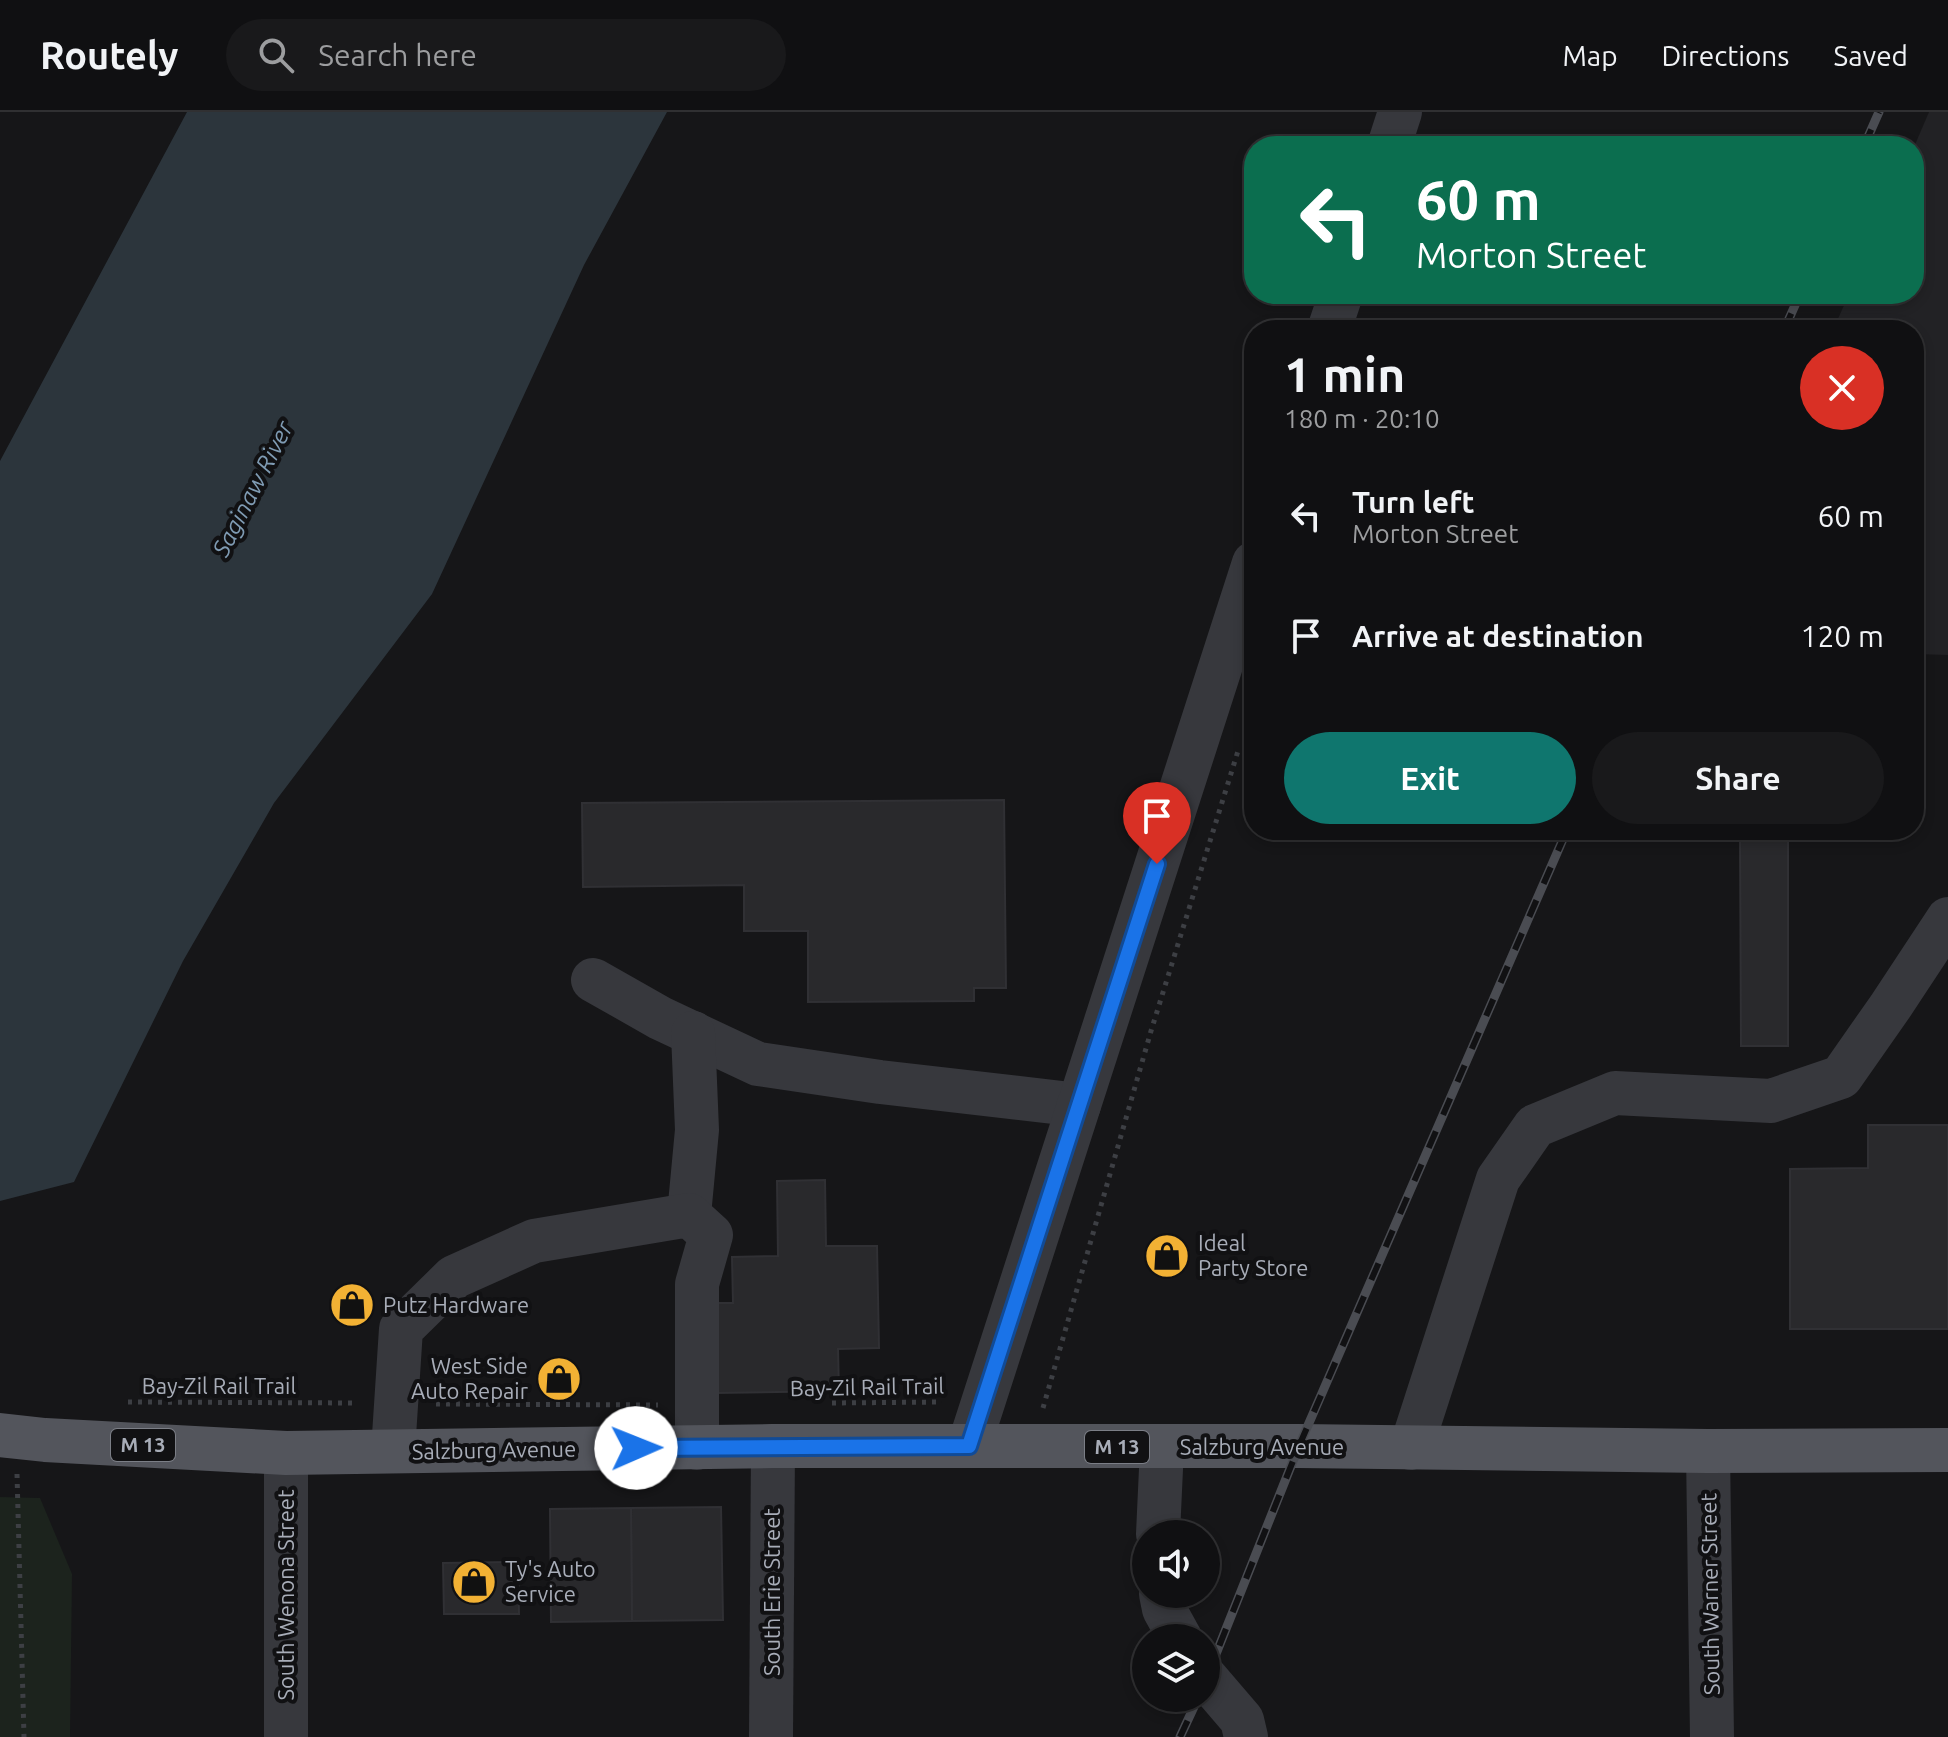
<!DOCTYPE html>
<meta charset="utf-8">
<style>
:root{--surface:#101012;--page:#19191b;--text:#f1f3f6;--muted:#9c9d9f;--line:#303032;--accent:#0f766e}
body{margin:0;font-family:Ubuntu,sans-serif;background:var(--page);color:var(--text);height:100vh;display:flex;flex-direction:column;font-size:30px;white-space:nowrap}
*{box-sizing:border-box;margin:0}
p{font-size:26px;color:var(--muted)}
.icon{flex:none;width:44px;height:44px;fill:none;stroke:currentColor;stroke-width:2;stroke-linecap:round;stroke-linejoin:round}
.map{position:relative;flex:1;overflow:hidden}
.drawer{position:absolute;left:1244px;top:208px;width:680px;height:520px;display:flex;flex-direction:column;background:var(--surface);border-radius:32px;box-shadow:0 4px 12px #0003,0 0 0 2px var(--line)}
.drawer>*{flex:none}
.hud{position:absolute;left:1244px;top:24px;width:680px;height:168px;border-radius:32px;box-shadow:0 4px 12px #0003,0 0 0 2px var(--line);background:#0b6e4f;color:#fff;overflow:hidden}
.tools{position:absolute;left:1132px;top:1408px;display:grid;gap:16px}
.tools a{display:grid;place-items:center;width:88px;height:88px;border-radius:50%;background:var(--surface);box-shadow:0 4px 12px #0003,0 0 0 2px var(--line);font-size:40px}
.pin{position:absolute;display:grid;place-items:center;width:68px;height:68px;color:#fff;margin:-82px -34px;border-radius:50% 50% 50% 0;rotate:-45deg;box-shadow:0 0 8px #0007}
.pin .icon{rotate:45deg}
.me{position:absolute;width:88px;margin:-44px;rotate:89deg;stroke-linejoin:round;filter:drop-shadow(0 0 6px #0008)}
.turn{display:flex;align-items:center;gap:28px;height:168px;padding:0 40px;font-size:36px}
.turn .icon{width:104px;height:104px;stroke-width:2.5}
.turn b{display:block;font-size:56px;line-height:68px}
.round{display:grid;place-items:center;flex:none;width:84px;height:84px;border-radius:42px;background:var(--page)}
.head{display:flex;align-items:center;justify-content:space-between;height:136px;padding:0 40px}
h1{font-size:48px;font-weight:700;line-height:60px}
.button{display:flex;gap:16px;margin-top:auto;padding:16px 40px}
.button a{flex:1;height:92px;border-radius:48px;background:var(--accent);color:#fff;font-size:32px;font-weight:700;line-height:92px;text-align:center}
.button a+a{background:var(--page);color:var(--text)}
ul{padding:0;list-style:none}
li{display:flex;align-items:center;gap:24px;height:120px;padding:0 40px}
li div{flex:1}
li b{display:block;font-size:30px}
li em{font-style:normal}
header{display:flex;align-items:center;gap:48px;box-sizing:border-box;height:112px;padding:0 40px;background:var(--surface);border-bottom:2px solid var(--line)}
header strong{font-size:38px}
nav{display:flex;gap:44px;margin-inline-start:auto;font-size:28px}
.search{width:560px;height:72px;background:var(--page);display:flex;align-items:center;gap:20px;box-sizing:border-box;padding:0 28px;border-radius:44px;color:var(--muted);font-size:30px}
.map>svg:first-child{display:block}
.built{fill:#222225}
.green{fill:#1c231d}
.water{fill:#2c353c}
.building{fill:#29292c;stroke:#303034;stroke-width:2}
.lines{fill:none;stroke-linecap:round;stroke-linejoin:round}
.path{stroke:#3d3f44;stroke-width:5;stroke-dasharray:4 6;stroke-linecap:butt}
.minor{stroke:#37383d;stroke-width:44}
.major{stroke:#53555c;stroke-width:44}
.rail-casing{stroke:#4a4c52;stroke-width:9}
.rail{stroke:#111113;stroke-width:6;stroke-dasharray:18;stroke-linecap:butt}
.route-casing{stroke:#114b97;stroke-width:20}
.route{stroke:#1a73e8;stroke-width:14}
.labels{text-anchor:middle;stroke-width:8;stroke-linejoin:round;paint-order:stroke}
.shield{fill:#111113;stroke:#7b7e86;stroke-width:2}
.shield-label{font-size:20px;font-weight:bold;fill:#a8adb8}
.poi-label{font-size:22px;fill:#a8adb8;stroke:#111113;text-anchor:start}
.street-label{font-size:22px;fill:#a8adb8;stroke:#111113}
.water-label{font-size:24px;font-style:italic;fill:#7f9bb3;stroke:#111113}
</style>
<header>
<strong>Routely</strong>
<div class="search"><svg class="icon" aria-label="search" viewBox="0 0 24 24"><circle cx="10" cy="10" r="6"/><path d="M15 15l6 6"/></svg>Search here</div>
<nav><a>Map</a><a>Directions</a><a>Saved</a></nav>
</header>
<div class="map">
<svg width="1948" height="1625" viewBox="0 0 1948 1625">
<rect width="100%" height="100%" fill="#161618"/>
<polygon class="built" points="1929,0 1948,0 1948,543 1914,542 1914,218 1833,218 1849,182 1914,182 1914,35"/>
<polygon class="green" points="0,1385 40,1386 72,1462 70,1625 0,1625"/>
<polygon class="water" points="187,0 667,0 584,153 432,482 274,691 183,849 74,1070 0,1089 0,349"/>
<g class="building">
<polygon points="1004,688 1006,876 974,876 974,889 808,890 808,819 744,819 744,773 583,775 582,691"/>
<polygon points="1740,718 1832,718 1832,726 1788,726 1788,934 1741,934"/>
<polygon points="1868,1013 1948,1013 1948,1217 1790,1217 1790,1057 1868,1056"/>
<polygon points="825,1068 826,1134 877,1134 879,1236 838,1237 839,1279 716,1281 715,1191 733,1191 732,1145 778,1144 777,1069"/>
<polygon points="721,1395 723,1508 632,1509 631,1396"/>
<polygon points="631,1396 632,1509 551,1510 550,1397"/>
<polygon points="518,1450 519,1502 444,1502 443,1451"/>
</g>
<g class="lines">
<g class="path">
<polyline points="128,1290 358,1291"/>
<polyline points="832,1291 942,1290"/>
<polyline points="436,1292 658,1293"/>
<polyline points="1043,1296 1151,919 1238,639"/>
<polyline points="17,1362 24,1625"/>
</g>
<g class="minor">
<polyline points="1389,34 1400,0"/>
<polyline points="1329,218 1341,182"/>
<polyline points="593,868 660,906 758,952 880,970 1079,993"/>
<polyline points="689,1103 697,1018 693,921"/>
<polyline points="969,1334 1254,451"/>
<polyline points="1411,1336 1498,1067 1535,1014 1615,981 1771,989 1841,965 1890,895 1948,807"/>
<polyline points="393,1339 401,1217 454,1165 534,1129 689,1103 711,1123 697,1172 697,1336"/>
<polyline points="1708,1339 1712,1625"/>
<polyline points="286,1341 286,1625"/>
<polyline points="1158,1422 1162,1335"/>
<polyline points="1161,1482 1164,1497 1180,1526"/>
<polyline points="1206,1566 1242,1608 1246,1625"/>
<polyline points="771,1625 773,1334"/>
</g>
<polyline class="major" points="0,1323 45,1328 286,1341 773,1334 1299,1334 1708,1339 1948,1338"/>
<g class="rail-casing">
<g id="rail">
<polyline points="1864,34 1879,0"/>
<polyline points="1784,218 1800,182"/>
<polyline points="1206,1567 1299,1334 1567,718"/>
<polyline points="1180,1625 1198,1586"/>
</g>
</g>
<use href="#rail" class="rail"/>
</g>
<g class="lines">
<g class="route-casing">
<polyline id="route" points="636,1336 969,1334 1157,752"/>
</g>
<use href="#route" class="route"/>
</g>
<defs>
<g id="shop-disc" transform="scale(2.3)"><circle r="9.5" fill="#f2b134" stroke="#111113"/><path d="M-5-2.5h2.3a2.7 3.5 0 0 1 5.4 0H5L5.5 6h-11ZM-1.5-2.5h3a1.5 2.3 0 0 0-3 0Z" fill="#111"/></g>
</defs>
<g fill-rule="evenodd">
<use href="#shop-disc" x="1167" y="1144"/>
<use href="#shop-disc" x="352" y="1193"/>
<use href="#shop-disc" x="559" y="1267"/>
<use href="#shop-disc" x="474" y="1470"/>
</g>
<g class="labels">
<g class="shield">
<rect x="111" y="1317" width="64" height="32" rx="6"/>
<rect x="1085" y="1319" width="64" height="32" rx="6"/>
</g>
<g class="shield-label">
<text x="143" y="1340">M 13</text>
<text x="1117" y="1342">M 13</text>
</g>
<g class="poi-label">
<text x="1198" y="1139">Ideal<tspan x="1198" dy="25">Party Store</tspan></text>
<text x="383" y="1201">Putz Hardware</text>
<text x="528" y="1262" text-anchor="end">West Side<tspan x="528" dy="25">Auto Repair</tspan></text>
<text x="505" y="1465">Ty's Auto<tspan x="505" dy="25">Service</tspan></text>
</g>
<g class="street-label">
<text x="219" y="1282">Bay-Zil Rail Trail</text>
<text transform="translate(867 1275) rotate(-1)" y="8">Bay-Zil Rail Trail</text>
<text x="1262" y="1343">Salzburg Avenue</text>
<text transform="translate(494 1338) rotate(-1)" y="8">Salzburg Avenue</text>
<text transform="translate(772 1480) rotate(-90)" y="8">South Erie Street</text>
<text transform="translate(1710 1482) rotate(-91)" y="8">South Warner Street</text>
<text transform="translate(286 1483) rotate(-90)" y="8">South Wenona Street</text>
</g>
<g class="water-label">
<text transform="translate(253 377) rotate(-63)" y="8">Saginaw River</text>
</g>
</g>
</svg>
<div class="tools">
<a><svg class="icon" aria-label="sound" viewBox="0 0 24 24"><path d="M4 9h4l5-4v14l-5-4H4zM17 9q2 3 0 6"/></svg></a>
<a><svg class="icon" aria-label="layers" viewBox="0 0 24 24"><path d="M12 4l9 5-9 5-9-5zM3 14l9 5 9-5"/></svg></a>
</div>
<div class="pin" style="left:1157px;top:752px;background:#d93025"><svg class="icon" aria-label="arrive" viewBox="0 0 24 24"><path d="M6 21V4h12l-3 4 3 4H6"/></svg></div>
<svg class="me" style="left:636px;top:1336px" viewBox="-20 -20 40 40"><circle r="19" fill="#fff"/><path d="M0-13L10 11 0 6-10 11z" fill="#1a73e8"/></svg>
<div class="hud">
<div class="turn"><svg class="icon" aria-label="left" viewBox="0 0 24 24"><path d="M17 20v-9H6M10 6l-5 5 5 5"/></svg><div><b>60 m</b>Morton Street</div></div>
</div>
<section class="drawer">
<div class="head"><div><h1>1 min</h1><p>180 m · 20:10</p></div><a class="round" style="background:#d93025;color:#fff"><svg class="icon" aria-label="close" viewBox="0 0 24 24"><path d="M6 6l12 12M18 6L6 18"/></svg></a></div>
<ul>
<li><svg class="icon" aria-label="left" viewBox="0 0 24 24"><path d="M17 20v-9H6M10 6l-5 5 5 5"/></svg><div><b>Turn left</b><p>Morton Street</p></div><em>60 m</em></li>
<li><svg class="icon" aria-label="arrive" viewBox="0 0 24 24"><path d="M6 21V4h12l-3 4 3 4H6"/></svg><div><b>Arrive at destination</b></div><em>120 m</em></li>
</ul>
<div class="button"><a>Exit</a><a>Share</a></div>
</section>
</div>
